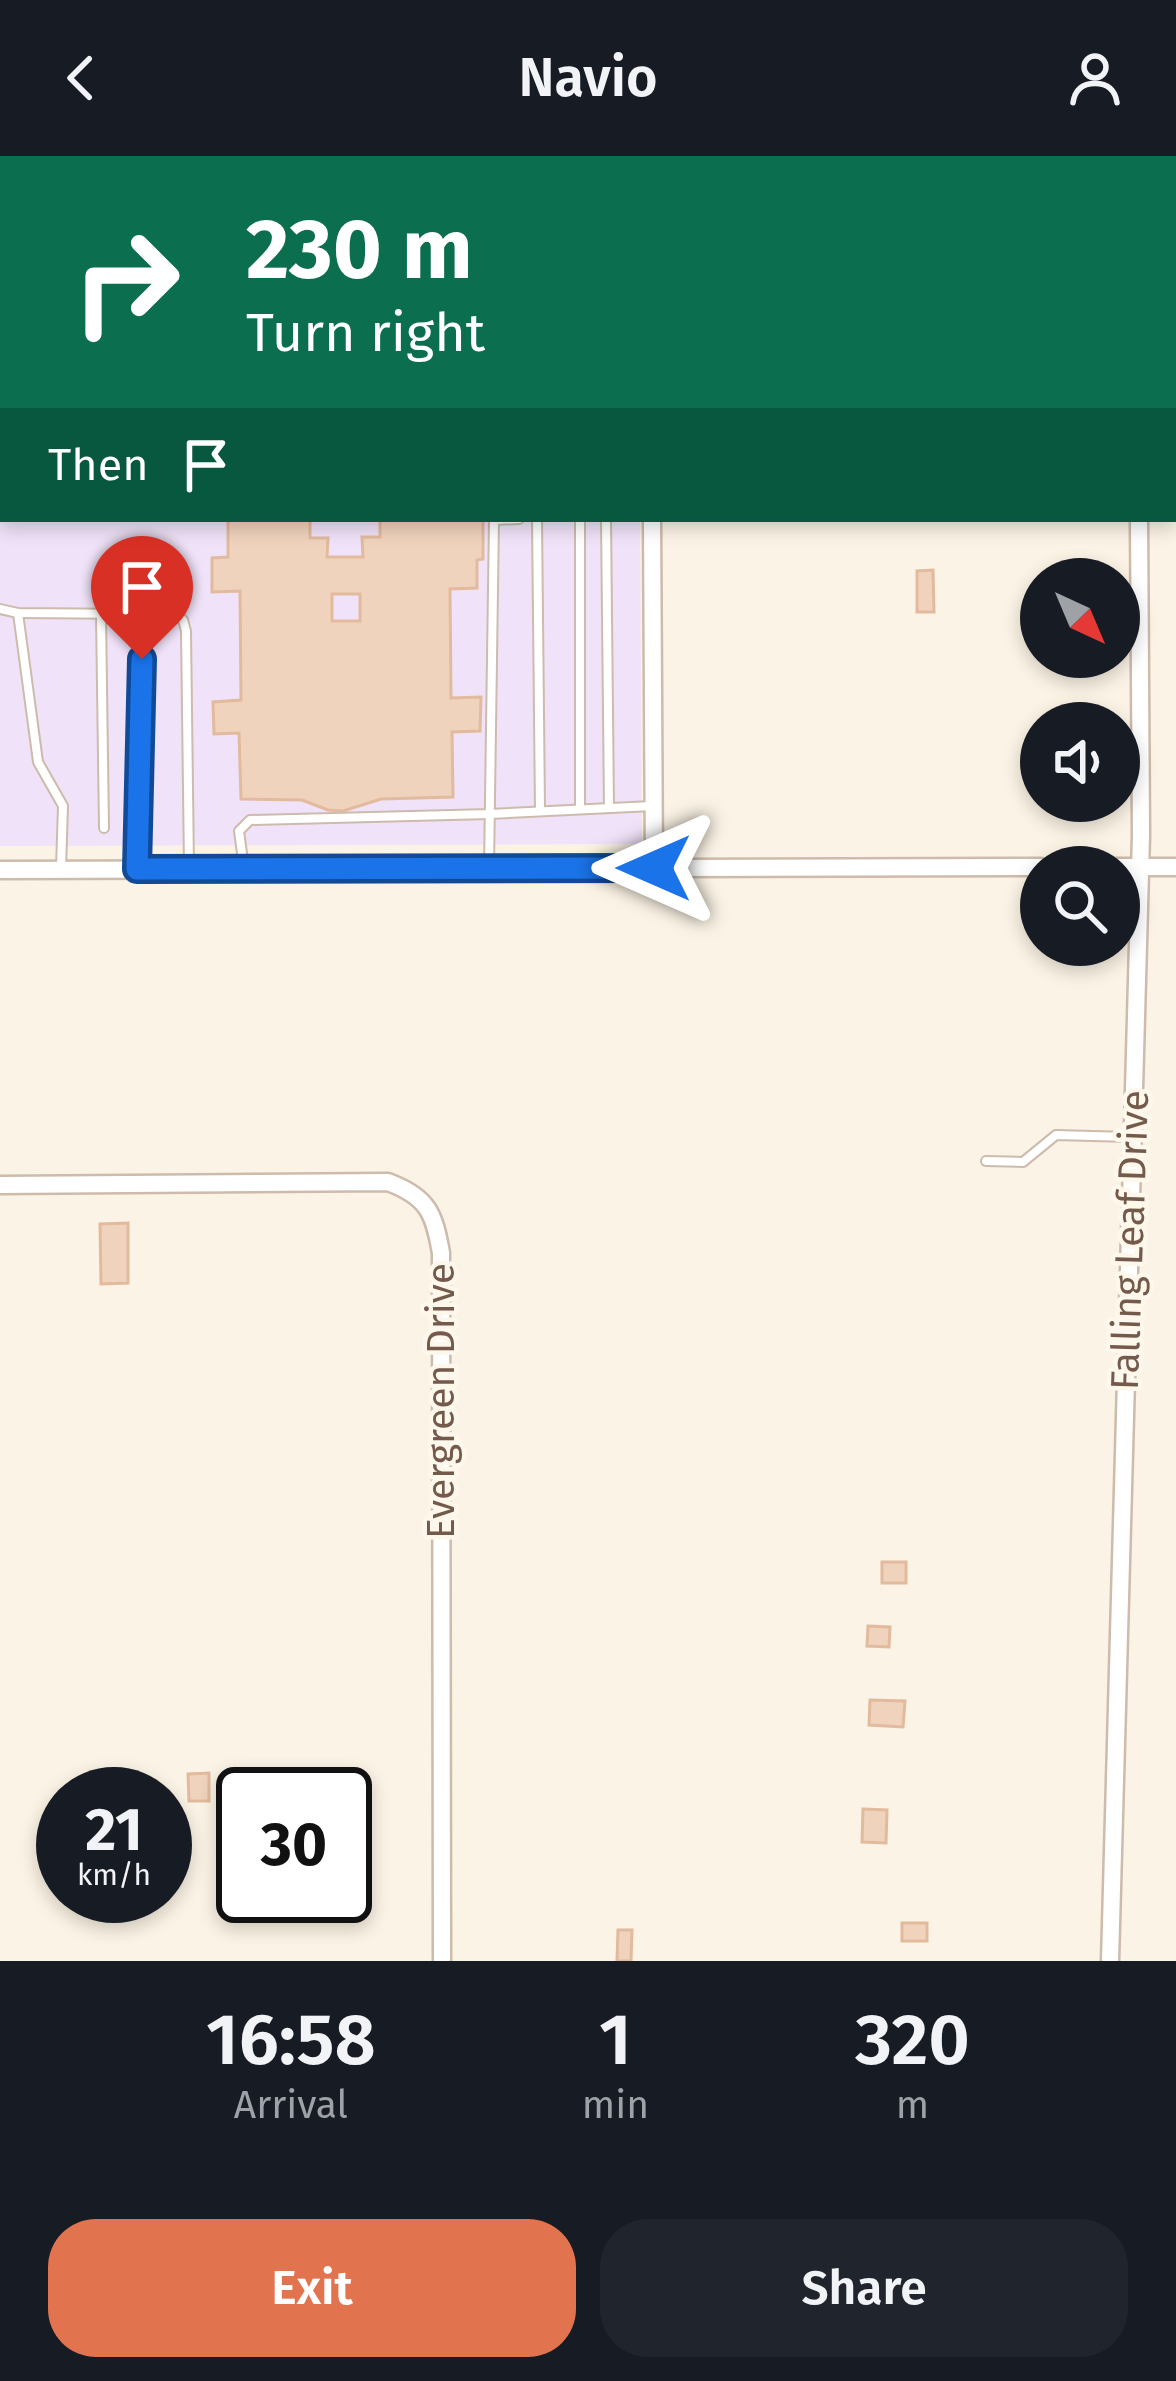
<!DOCTYPE html>
<style>
:root{--surface:#171b24;--page:#20242c;--text:#f1f3f6;--muted:#9ea1a6;--accent:#e1734f}
body{margin:0;font-family:"Fira Sans",sans-serif;background:var(--page);color:var(--text);height:100vh;display:flex;flex-direction:column;font-size:45px;white-space:nowrap}
*{box-sizing:border-box;margin:0}
p{font-size:39px;color:var(--muted)}
.icon{flex:none;width:66px;height:66px;fill:none;stroke:currentColor;stroke-width:2;stroke-linecap:round;stroke-linejoin:round}
.map{position:relative;height:1805px;overflow:hidden}
.drawer{display:flex;flex-direction:column;background:var(--surface);flex:1}
.drawer>*{flex:none}
.banner{position:absolute;left:0px;top:0px;width:1176px;height:366px;box-shadow:0 6px 18px #0003;background:#0b6e4f;color:#fff;overflow:hidden}
.needle{width:78px;rotate:136deg}
.controls{position:absolute;left:1020px;top:402px;display:grid;gap:24px}
.controls a{display:grid;place-items:center;width:120px;height:120px;border-radius:50%;background:var(--surface);box-shadow:0 6px 18px #0003;font-size:60px}
.speed{position:absolute;left:36px;top:1611px;display:flex;gap:24px;font-size:60px;font-weight:700;text-align:center}
.speed>*{display:grid;place-content:center;width:156px;height:156px;border-radius:50%;background:var(--surface);box-shadow:0 6px 18px #0003;line-height:1}
.speed small{font-size:30px;font-weight:400}
.speed .limit{border:6px solid #111;border-radius:18px;background:#fff;color:#111}
.pin{position:absolute;display:grid;place-items:center;width:102px;height:102px;color:#fff;margin:-123px -51px;border-radius:50% 50% 50% 0;rotate:-45deg;box-shadow:0 0 12px #0007}
.pin .icon{rotate:45deg}
.me{position:absolute;width:132px;margin:-66px;rotate:270deg;stroke-linejoin:round;filter:drop-shadow(0 0 9px #0008)}
.turn{display:flex;align-items:center;gap:42px;height:252px;padding:0 48px;font-size:54px}
.turn .icon{width:156px;height:156px;stroke-width:2.5}
.turn b{display:block;font-size:84px;line-height:102px}
.then{display:flex;align-items:center;height:114px;padding:0 48px;background:#0003;gap:24px;font-size:45px}
.eta{display:flex;justify-content:space-evenly;align-items:center;height:204px;text-align:center}
.eta b{font-size:72px;font-weight:600;line-height:84px}
.button{display:flex;gap:24px;margin-top:auto;padding:24px 48px}
.button a{flex:1;height:138px;border-radius:48px;background:var(--accent);color:#fff;font-size:48px;font-weight:600;line-height:138px;text-align:center}
.button a+a{background:var(--page);color:var(--text)}
header{display:flex;justify-content:space-between;align-items:center;height:156px;padding:0 48px;background:var(--surface);font-size:54px;font-weight:600}
.map>svg:first-child{display:block}
.education{fill:#f0e2f8}
.building{fill:#f0d3bd;stroke:#e2ba9e;stroke-width:3;fill-rule:evenodd}
.lines{fill:none;stroke-linecap:round;stroke-linejoin:round}
.lane-casing{stroke:#cdbbac;stroke-width:12}
.street-casing{stroke:#cdbbac;stroke-width:21}
.lane{stroke:#fff;stroke-width:8}
.street{stroke:#fff;stroke-width:16}
.route-casing{stroke:#114b97;stroke-width:30}
.route{stroke:#1a73e8;stroke-width:21}
.labels{text-anchor:middle;stroke-width:9;stroke-linejoin:round;paint-order:stroke}
.street-label{font-size:39px;fill:#735a4b;stroke:#fef7eb}
</style>
<header><svg class="icon" aria-label="back" viewBox="0 0 24 24"><path d="M15 5l-7 7 7 7"/></svg>Navio<svg class="icon" aria-label="person" viewBox="0 0 24 24"><circle cx="12" cy="8" r="4"/><path d="M4 21q1-7 8-7t8 7"/></svg></header>
<div class="map">
<svg width="1176" height="1805" viewBox="0 0 1176 1805">
<rect width="100%" height="100%" fill="#fbf3e5"/>
<polygon class="education" points="0,0 637,0 637,3 3,3 3,363 640,363 642,688 0,690"/>
<g class="building">
<path d="M228 363H310V382H328L327 401H363L362 381H380V363H483V403L477 404V432L450 433 451 542 481 541 480 575 452 576 453 641 381 643 343 655 328 654 302 644 241 643 239 577 214 578 213 546 241 544 240 435 212 436V402L228 401ZM332 438H360V465H332Z"/>
<polygon points="933,414 934,456 917,456 917,415"/>
<polygon points="128,1067 128,1127 101,1128 100,1068"/>
<rect x="882" y="1406" width="24" height="21"/>
<polygon points="868,1470 890,1471 889,1491 867,1490"/>
<polygon points="870,1544 905,1545 903,1571 869,1569"/>
<polygon points="209,1617 209,1645 189,1645 188,1618"/>
<polygon points="863,1653 887,1654 886,1687 862,1686"/>
<rect x="902" y="1767" width="25" height="18"/>
<polygon points="618,1774 632,1774 631,1805 617,1805"/>
</g>
<g class="lines">
<g class="lane-casing">
<g id="lane">
<polyline points="585,0 585,3"/>
<polyline points="532,3 575,3"/>
<polyline points="0,75 3,73"/>
<polyline points="0,206 3,206"/>
<polyline points="537,363 540,655"/>
<polyline points="606,363 609,652"/>
<polyline points="0,453 18,457 143,458"/>
<polyline points="18,457 38,606 63,650 61,712"/>
<polyline points="101,459 104,672"/>
<polyline points="580,653 580,363"/>
<polyline points="137,711 143,458 175,457 183,464 186,475 189,711"/>
<polyline points="489,711 494,364 519,363"/>
<polyline points="244,712 239,675 250,664 490,658 652,650"/>
<polyline points="986,1005 1023,1006 1056,979 1130,981"/>
</g>
</g>
<g class="street-casing">
<g id="street">
<polyline points="649,0 649,3"/>
<polyline points="1138,0 1138,3"/>
<polyline points="1173,30 1176,30"/>
<polyline points="652,363 654,712"/>
<polyline points="1083,711 1176,711"/>
<polyline points="0,714 1041,711"/>
<path d="M0 1029 388 1026C428 1041 434 1057 441 1097L442 1805"/>
<polyline points="1110,1805 1141,679 1139,363"/>
</g>
</g>
<use href="#lane" class="lane"/>
<use href="#street" class="street"/>
</g>
<g class="lines">
<g class="route-casing">
<polyline id="route" points="142,503 137,713 654,712"/>
</g>
<use href="#route" class="route"/>
</g>
<g class="labels">
<g class="street-label">
<text transform="translate(1129 1084) rotate(-88)" y="14">Falling Leaf Drive</text>
<text transform="translate(440 1245) rotate(-90)" y="14">Evergreen Drive</text>
</g>
</g>
</svg>
<div class="controls">
<a><svg class="needle" viewBox="-14 -14 28 28"><path d="M0-13l5 13h-10z" fill="#e53935"/><path d="M0 13l5-13h-10z" fill="#9ea1a6"/></svg></a>
<a><svg class="icon" aria-label="sound" viewBox="0 0 24 24"><path d="M4 9h4l5-4v14l-5-4H4zM17 9q2 3 0 6"/></svg></a>
<a><svg class="icon" aria-label="search" viewBox="0 0 24 24"><circle cx="10" cy="10" r="6"/><path d="M15 15l6 6"/></svg></a>
</div>
<div class="speed"><div>21<small>km/h</small></div><div class="limit">30</div></div>
<div class="pin" style="left:142px;top:503px;background:#d93025"><svg class="icon" aria-label="arrive" viewBox="0 0 24 24"><path d="M6 21V4h12l-3 4 3 4H6"/></svg></div>
<svg class="me" style="left:654px;top:712px" viewBox="-20 -20 40 40"><path d="M0-17L14 15 0 8-14 15z" fill="#1a73e8" stroke="#fff" stroke-width="4"/></svg>
<div class="banner">
<div class="turn"><svg class="icon" aria-label="right" viewBox="0 0 24 24"><path d="M7 20v-9h11M14 6l5 5-5 5"/></svg><div><b>230 m</b>Turn right</div></div>
<div class="then">Then<svg class="icon" aria-label="arrive" viewBox="0 0 24 24"><path d="M6 21V4h12l-3 4 3 4H6"/></svg></div>
</div>
</div>
<section class="drawer">
<div class="eta">
<div><b>16:58</b><p>Arrival</p></div>
<div><b>1</b><p>min</p></div>
<div><b>320</b><p>m</p></div>
</div>
<div class="button"><a>Exit</a><a>Share</a></div>
</section>
